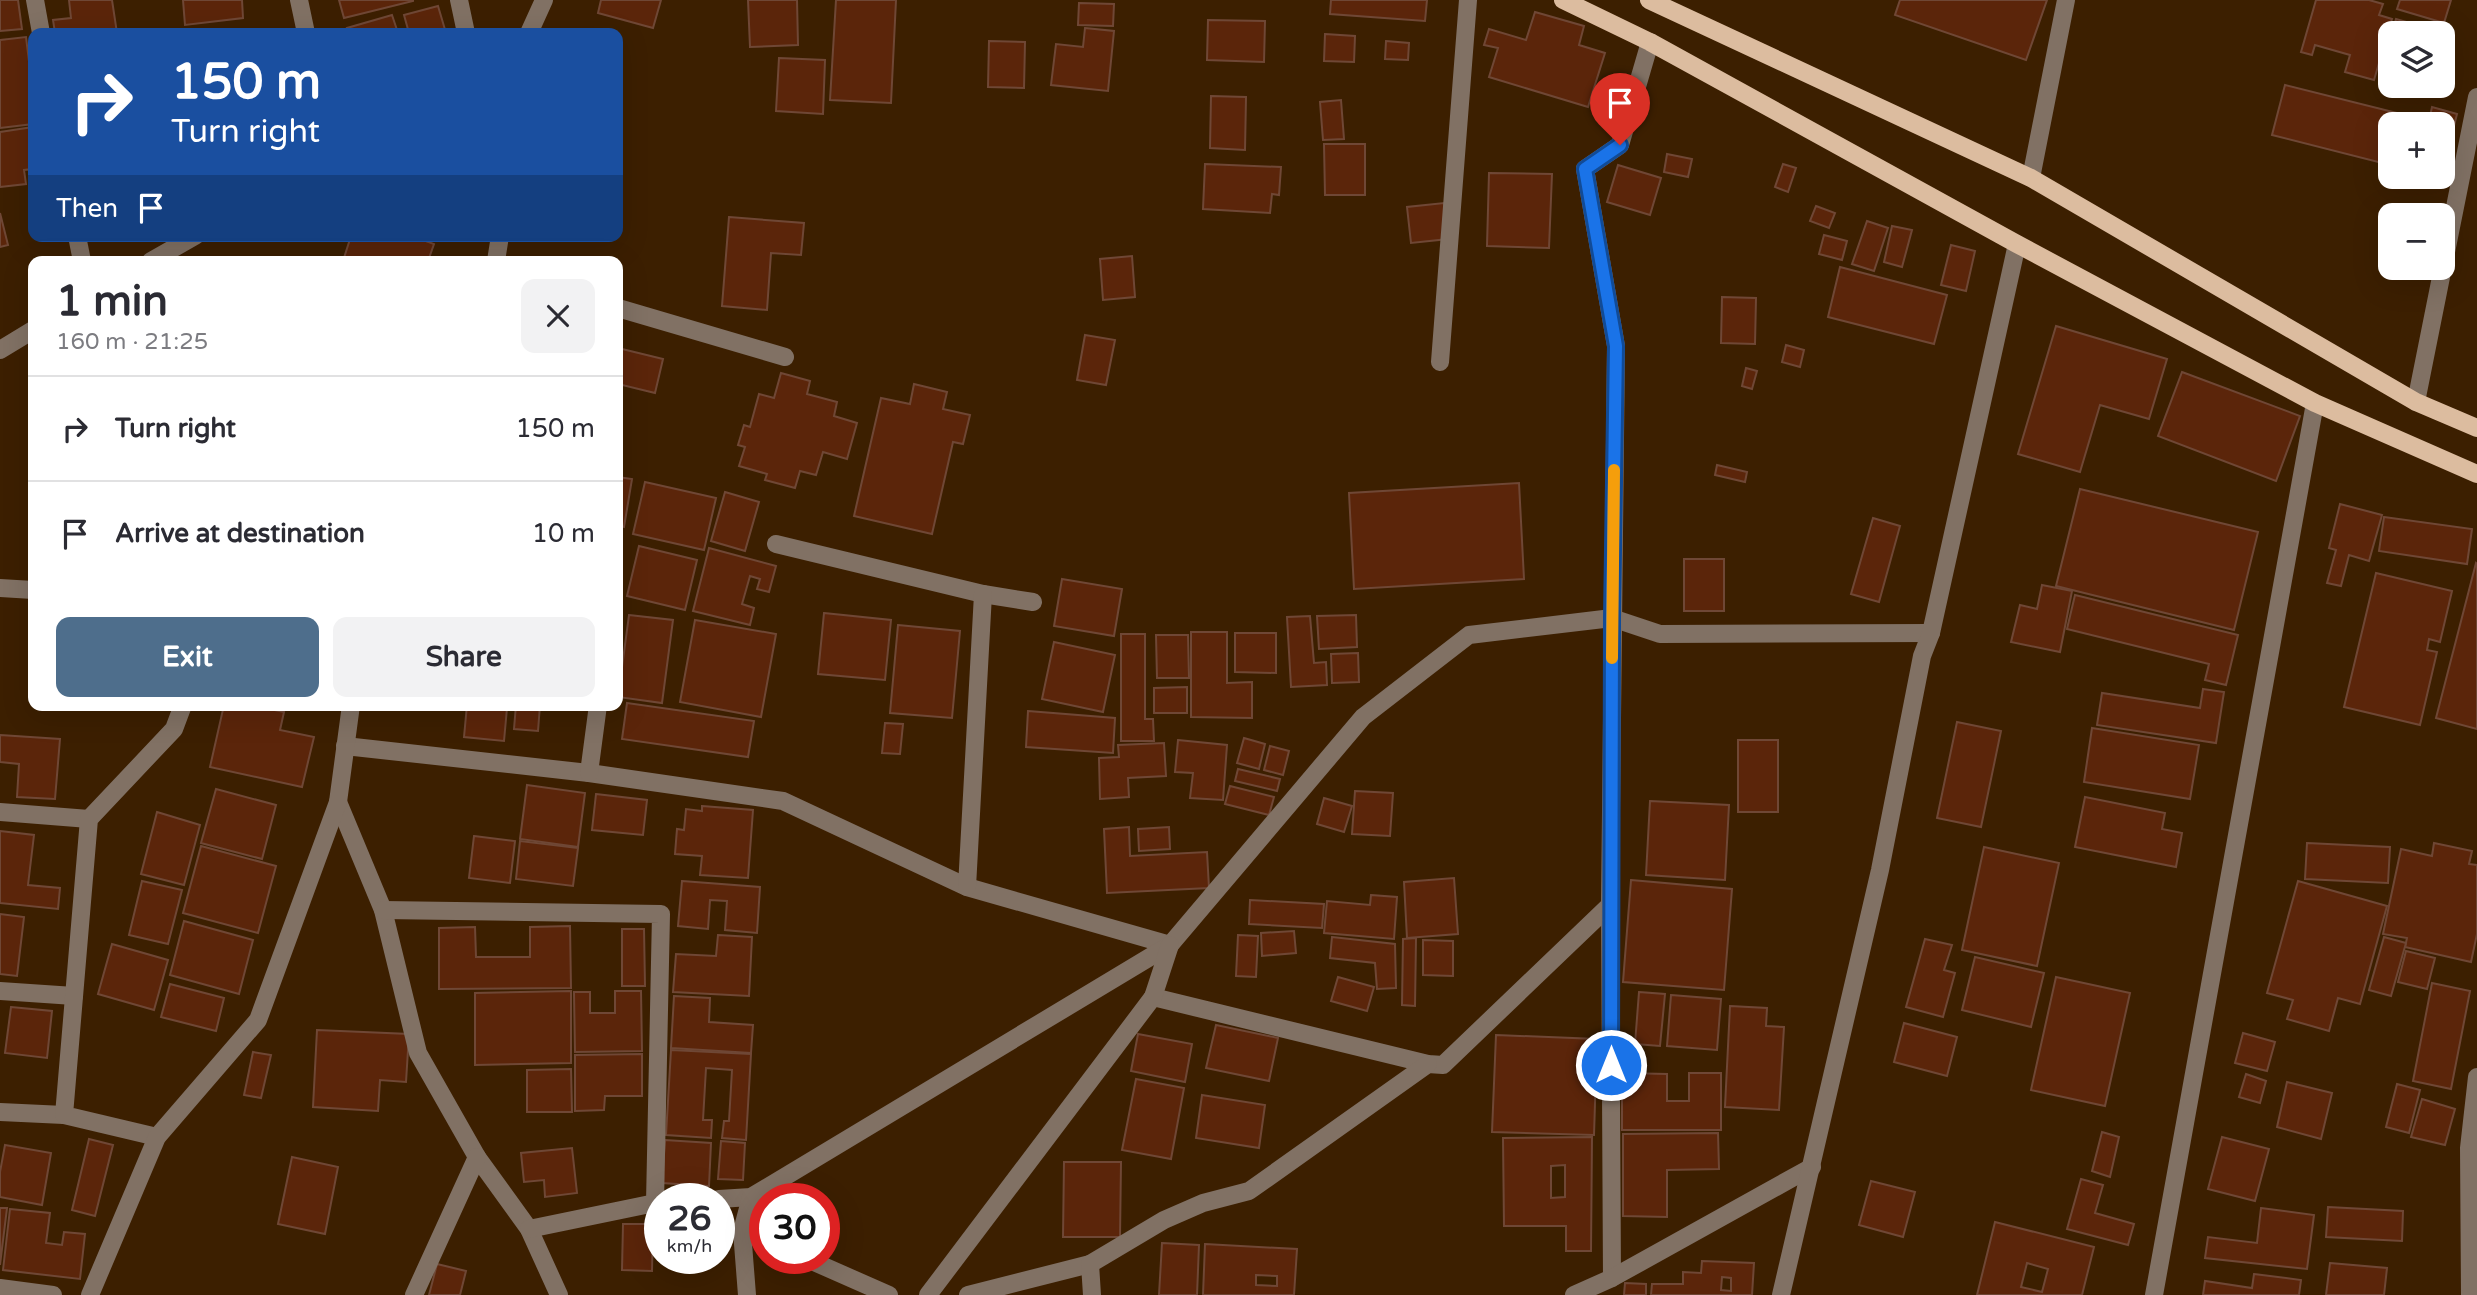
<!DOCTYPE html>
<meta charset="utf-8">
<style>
:root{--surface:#fff;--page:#f2f2f3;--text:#2b2b33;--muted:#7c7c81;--line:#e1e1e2;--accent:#4e6e8c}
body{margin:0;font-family:"Varela Round",sans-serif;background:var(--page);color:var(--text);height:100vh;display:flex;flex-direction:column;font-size:26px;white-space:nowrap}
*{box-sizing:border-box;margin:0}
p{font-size:23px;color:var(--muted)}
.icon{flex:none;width:38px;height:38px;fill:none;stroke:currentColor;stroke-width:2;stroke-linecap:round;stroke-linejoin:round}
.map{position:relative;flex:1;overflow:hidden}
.sheet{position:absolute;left:28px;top:256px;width:595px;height:455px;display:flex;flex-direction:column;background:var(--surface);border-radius:14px;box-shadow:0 7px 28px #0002}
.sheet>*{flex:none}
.hud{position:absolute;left:28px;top:28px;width:595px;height:214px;border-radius:14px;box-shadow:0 7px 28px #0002;background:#1a4fa0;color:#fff;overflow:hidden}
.controls{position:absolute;left:2378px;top:21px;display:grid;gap:14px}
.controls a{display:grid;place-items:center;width:77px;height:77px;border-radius:14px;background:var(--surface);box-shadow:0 7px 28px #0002;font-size:35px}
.speed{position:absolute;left:644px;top:1183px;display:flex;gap:14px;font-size:35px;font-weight:700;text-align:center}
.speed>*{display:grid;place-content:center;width:91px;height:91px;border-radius:50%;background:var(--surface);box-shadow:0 7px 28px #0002;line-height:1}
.speed small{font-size:18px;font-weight:400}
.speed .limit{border:10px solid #d22;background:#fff;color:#111}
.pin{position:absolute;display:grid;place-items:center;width:60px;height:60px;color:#fff;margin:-72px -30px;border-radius:50% 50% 50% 0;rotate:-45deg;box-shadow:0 0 7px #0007}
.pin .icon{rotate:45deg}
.me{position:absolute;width:77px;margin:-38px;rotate:0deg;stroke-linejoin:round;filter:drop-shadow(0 0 5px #0008)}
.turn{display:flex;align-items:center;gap:24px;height:147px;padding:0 28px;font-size:32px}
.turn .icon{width:91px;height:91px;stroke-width:2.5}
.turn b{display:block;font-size:49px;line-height:60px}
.then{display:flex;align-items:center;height:66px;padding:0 28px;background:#0003;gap:14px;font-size:26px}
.round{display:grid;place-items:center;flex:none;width:74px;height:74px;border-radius:14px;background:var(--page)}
.head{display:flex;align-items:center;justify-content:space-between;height:119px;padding:0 28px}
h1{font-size:42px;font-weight:700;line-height:52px}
.cta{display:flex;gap:14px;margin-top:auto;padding:14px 28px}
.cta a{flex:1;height:80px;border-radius:14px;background:var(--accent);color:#fff;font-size:28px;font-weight:700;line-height:80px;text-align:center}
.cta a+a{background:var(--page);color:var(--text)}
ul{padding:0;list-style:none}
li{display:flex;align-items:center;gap:21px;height:105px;padding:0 28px;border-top:2px solid var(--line)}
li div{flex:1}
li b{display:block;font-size:26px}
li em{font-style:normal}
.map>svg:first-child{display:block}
.building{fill:#5b250a;stroke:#6f4735;stroke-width:2;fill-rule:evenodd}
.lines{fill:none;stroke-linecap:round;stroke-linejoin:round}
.minor{stroke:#817164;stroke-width:18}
.major{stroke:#dcbc9f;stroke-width:18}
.route-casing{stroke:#114b97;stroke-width:18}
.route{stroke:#1a73e8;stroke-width:12}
.slow{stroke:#f59e0b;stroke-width:12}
</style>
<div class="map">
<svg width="2477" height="1295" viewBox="0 0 2477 1295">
<rect width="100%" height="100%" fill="#3c1f00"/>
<g class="building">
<polygon points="0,0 18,0 22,29 0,31"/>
<polygon points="69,0 112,0 117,33 55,33 53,20 71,18"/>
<polygon points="183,0 242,0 243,18 185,25"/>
<polygon points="339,0 413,0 413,1 344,18"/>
<polygon points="601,0 661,0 653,28 598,13"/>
<polygon points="748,0 797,0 798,45 750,47"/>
<polygon points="836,0 896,0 891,103 830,100"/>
<polygon points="1331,0 1427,0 1425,21 1330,14"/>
<polygon points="1900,0 2047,0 2026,60 1895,15"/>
<polygon points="2316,0 2369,0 2383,4 2379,15 2392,19 2374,80 2345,72 2350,55 2315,45 2312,55 2301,52"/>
<polygon points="2400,0 2451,0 2444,23 2397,9"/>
<polygon points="1079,3 1114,4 1113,26 1078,25"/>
<polygon points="438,6 446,33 409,33 404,15"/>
<polygon points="1535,12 1584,26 1579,45 1605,53 1588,107 1489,77 1498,48 1484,45 1489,29 1526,40"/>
<polygon points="392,15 398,33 349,33 347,28"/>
<polygon points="2396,19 2448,34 2443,53 2443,33 2392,33"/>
<polygon points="1208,20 1265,21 1264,62 1207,60"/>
<polygon points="1085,28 1114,31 1108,91 1051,85 1056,44 1083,47"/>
<polygon points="1325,34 1355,36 1354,62 1324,61"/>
<polygon points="26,37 33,94 33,124 0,128 0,40"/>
<polygon points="2390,39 2390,80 2380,78"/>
<polygon points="989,41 1025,42 1024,88 988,87"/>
<polygon points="1386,41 1409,43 1408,60 1385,59"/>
<polygon points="779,58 825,60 823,114 776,111"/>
<polygon points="1618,84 1630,87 1622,115 1610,111"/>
<polygon points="2285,85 2429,121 2432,107 2457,114 2443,170 2443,124 2390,124 2390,165 2272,135"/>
<polygon points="1211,96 1246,97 1245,150 1210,148"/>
<polygon points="1341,100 1344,139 1323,140 1320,102"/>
<polygon points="33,127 33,169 24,170 26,184 0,187 0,132"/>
<polygon points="1324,144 1365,144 1365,195 1325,195"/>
<polygon points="1667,154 1692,159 1688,177 1664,172"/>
<polygon points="1205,164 1281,167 1279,195 1272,194 1270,213 1203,209"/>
<polygon points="1783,164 1796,168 1788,192 1775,187"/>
<polygon points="1618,165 1661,178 1650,215 1607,202"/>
<polygon points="1489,173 1552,174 1549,248 1487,246"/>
<polygon points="1444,203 1448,239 1411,243 1407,207"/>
<polygon points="1816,206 1835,213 1829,228 1810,221"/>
<polygon points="0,213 8,245 0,247"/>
<polygon points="729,217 804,223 801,255 771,253 767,310 722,306"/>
<polygon points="1867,221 1888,228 1874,271 1852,264"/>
<polygon points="1892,226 1912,230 1902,267 1884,262"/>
<polygon points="1824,235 1847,241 1842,260 1819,254"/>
<polygon points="351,236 412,236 434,244 428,261 343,261"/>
<polygon points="1951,245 1975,251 1966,291 1941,285"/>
<polygon points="1132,256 1135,297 1103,300 1100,259"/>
<polygon points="1840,267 1947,295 1934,344 1828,317"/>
<polygon points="1722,297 1756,298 1755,344 1721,343"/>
<polygon points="2056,326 2167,359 2149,419 2100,405 2080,472 2018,454"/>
<polygon points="1085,335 1115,340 1106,385 1077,380"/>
<polygon points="1786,345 1804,350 1800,367 1782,362"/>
<polygon points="618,348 663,359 655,393 618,384"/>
<polygon points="1746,368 1757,371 1752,389 1742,386"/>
<polygon points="2182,372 2300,416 2276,481 2158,436"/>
<polygon points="781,373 810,381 807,394 837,402 834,416 857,423 847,459 823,452 816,475 800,471 795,488 765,480 767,474 739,466 745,447 738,445 744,425 750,427 759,394 774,398"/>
<polygon points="914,384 947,392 943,409 970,415 963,444 953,442 932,534 854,516 881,398 910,404"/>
<polygon points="1717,465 1747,472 1745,482 1715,475"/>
<polygon points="618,477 632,479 624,527 618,525"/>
<polygon points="645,482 716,498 704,550 633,534"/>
<polygon points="1519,483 1524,579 1354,589 1349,493"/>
<polygon points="2080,489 2258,532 2234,630 2056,586"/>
<polygon points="725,492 759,502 745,551 711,541"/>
<polygon points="2340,504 2382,515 2369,561 2349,555 2341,586 2327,583 2336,550 2329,548"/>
<polygon points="2384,517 2472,529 2467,564 2379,551"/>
<polygon points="1873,518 1900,526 1879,602 1851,594"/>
<polygon points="639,546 697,560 685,610 627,596"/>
<polygon points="709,548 776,566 769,592 757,589 760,579 750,576 742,604 754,608 750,625 693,611"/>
<rect x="1684" y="559" width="40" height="52"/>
<polygon points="2476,563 2477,564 2477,729 2436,718"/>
<polygon points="2376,573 2452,591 2440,642 2429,639 2427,650 2437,652 2420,725 2344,707"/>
<polygon points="1062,579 1122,589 1114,636 1054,626"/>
<polygon points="2042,585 2072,591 2060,652 2011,642 2020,605 2037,609"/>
<polygon points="2075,595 2238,635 2226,685 2205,680 2209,664 2067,629"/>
<polygon points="824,613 891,620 885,680 818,674"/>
<polygon points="629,615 673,620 662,703 618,697"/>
<polygon points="1356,615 1357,647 1319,649 1317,616"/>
<polygon points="1310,616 1314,663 1326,662 1327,685 1291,687 1287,617"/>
<polygon points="695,620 776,634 761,717 680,702"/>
<polygon points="898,625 960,631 952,718 890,713"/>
<polygon points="1191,632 1227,632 1227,683 1252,682 1252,718 1191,717"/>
<polygon points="1235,633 1276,633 1276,673 1235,672"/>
<polygon points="1121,634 1145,634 1145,719 1153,719 1154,741 1121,741"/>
<polygon points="1156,635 1188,635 1189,678 1157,678"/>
<polygon points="1054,642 1115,655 1103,712 1042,699"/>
<polygon points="1358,653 1359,682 1332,683 1331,654"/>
<polygon points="1187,687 1187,713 1154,713 1154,688"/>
<polygon points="2203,689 2224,692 2216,743 2097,725 2102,693 2200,708"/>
<polygon points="627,703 754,721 748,757 622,739"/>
<polygon points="224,705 251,705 284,712 280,730 314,737 302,787 210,767"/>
<polygon points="467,705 507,708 504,741 464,737"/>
<polygon points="516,705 540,705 538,731 514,729"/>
<polygon points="1028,711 1115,718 1113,753 1026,747"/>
<polygon points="1957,722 2001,731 1981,827 1937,818"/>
<polygon points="885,723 903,724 900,754 882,753"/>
<polygon points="2092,728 2199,745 2190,799 2084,782"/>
<polygon points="0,735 60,739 55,799 17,797 19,764 0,762"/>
<polygon points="1244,738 1265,744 1259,769 1237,763"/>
<polygon points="1178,740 1227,745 1223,800 1190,798 1193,773 1175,772"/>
<rect x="1738" y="740" width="40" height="72"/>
<polygon points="1164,743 1166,776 1128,778 1129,797 1100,799 1099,758 1119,757 1118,745"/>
<polygon points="1270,746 1289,751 1283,775 1264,770"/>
<polygon points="1238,769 1280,779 1277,791 1235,781"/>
<polygon points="527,785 585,793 578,847 520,839"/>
<polygon points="1230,786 1274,797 1269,815 1225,804"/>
<polygon points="216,789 276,805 262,859 201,843"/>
<polygon points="1355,791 1393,793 1390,836 1352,834"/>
<polygon points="596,794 647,800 643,835 592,830"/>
<polygon points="2085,797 2165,813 2162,829 2182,833 2176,867 2075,847"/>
<polygon points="1324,798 1352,806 1344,832 1317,824"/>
<polygon points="1650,801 1729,805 1725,880 1646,875"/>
<polygon points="702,806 753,810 748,878 700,875 702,856 675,854 677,829 684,830 686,809 702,811"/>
<polygon points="157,812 200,825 184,885 141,874"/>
<polygon points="1129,827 1130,856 1207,852 1209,888 1107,893 1104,829"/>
<polygon points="1169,827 1170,849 1139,851 1138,829"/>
<polygon points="0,831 34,835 28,885 60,888 58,909 0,903"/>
<polygon points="474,836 515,841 510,883 469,878"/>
<polygon points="520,841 578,848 573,886 516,879"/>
<polygon points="2307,843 2390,847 2388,883 2305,879"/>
<polygon points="2434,843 2472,851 2469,864 2477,865 2477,934 2471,962 2405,947 2407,938 2383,934 2401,849 2432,856"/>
<polygon points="201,846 276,866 258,933 183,913"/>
<polygon points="1984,847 2059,863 2037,966 1962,950"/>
<polygon points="1454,878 1458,934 1407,938 1404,882"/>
<polygon points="1631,880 1732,889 1724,990 1623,982"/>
<polygon points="142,881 182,890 168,944 129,935"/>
<polygon points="682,881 760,887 757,933 725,930 727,901 710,900 708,929 678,926"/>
<polygon points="2298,881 2387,906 2360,1004 2338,998 2329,1031 2287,1019 2293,1000 2267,993"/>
<polygon points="1371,895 1397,897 1394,939 1324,933 1327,901 1370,905"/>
<polygon points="1250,900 1324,904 1322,928 1249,924"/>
<polygon points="0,914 24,917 17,976 0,974"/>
<polygon points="184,921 253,940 239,994 170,975"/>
<polygon points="570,926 571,988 439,989 439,928 475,927 476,957 530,957 530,927"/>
<polygon points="622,929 644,929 645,986 622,986"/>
<polygon points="1294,931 1296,953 1262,956 1261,933"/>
<polygon points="718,935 752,937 749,996 673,992 676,954 716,956"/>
<polygon points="1238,935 1258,936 1256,977 1236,976"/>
<polygon points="1332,937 1395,944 1396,988 1377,989 1375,963 1330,958"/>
<polygon points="2384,937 2406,943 2391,996 2369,990"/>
<polygon points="1416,938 1415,1006 1402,1005 1403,939"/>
<polygon points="1925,939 1952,945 1944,970 1955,973 1943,1017 1906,1007"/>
<polygon points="1423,940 1453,941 1453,976 1423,975"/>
<polygon points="112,944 168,960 154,1010 98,994"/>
<polygon points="2406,951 2435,958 2427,989 2398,982"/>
<polygon points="1975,957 2044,973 2031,1027 1962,1010"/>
<polygon points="1338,977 1374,987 1367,1011 1331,1001"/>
<polygon points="2056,977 2130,993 2105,1106 2031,1090"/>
<polygon points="2432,983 2470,991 2451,1089 2413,1081"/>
<polygon points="170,984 224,998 216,1031 161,1017"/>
<polygon points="571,991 571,1063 475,1065 475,993"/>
<polygon points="615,991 641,991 642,1051 575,1052 574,992 590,992 590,1013 615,1013"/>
<polygon points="1639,992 1665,994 1660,1046 1635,1044"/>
<polygon points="1671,995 1721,999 1717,1050 1667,1046"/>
<polygon points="674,996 710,998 709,1022 753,1025 751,1053 671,1048"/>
<polygon points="1730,1006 1767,1008 1766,1026 1784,1027 1779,1110 1725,1107"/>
<polygon points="11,1007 52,1011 47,1058 5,1053"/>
<polygon points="1904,1023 1957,1037 1947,1076 1894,1062"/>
<polygon points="1216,1025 1278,1038 1269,1081 1206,1068"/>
<polygon points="317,1030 409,1034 406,1082 380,1080 378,1111 313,1107"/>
<polygon points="2243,1033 2275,1042 2267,1071 2235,1063"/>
<polygon points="1138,1034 1192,1044 1185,1082 1131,1071"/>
<polygon points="1496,1035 1597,1039 1594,1135 1492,1132"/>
<polygon points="671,1050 751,1054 746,1140 722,1138 724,1121 729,1121 732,1070 706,1068 703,1120 712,1120 711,1138 666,1135"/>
<polygon points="253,1052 271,1055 261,1098 244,1095"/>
<polygon points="642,1054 642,1096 605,1096 604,1110 575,1111 575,1055"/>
<polygon points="571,1069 572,1112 527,1112 527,1070"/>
<polygon points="1622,1073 1667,1074 1667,1101 1689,1101 1689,1073 1721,1073 1721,1130 1622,1130"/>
<polygon points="2246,1074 2266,1081 2260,1103 2239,1097"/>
<polygon points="1136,1079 1184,1088 1171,1159 1122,1150"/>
<polygon points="2287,1082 2332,1093 2321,1139 2277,1127"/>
<polygon points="2397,1084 2420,1090 2409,1133 2386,1127"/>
<polygon points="1202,1095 1265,1105 1259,1148 1196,1138"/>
<polygon points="2422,1099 2455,1109 2445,1145 2411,1137"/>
<polygon points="2102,1132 2119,1137 2110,1177 2092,1171"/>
<polygon points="1718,1133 1719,1169 1667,1170 1667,1217 1623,1216 1623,1134"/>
<path d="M1592 1137 1591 1251H1566V1226H1504L1503 1138ZM1565 1165V1197L1551 1198V1166Z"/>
<polygon points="2222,1137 2269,1149 2255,1201 2208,1189"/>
<polygon points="89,1139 113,1145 95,1216 72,1210"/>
<polygon points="665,1140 711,1143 709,1186 662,1183"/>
<polygon points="721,1141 745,1143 743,1180 718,1179"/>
<polygon points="5,1145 51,1153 42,1205 0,1197 0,1172"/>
<polygon points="572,1148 577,1193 545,1197 544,1180 524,1182 521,1153"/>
<polygon points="292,1157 338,1167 325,1234 278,1224"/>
<polygon points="1064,1162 1121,1162 1120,1237 1063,1237"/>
<polygon points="2081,1179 2103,1185 2095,1213 2134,1224 2128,1245 2067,1229"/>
<polygon points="1871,1181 1915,1192 1903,1237 1859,1225"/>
<polygon points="2328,1207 2403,1211 2402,1241 2326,1237"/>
<polygon points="0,1208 7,1208 0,1265"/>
<polygon points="2261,1208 2314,1215 2307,1269 2205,1258 2208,1237 2257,1243"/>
<polygon points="10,1209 50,1213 46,1243 62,1245 64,1232 85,1234 80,1279 3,1270"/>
<polygon points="657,1218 660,1218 660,1253 656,1253"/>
<path d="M1995 1222 2094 1247 2082 1295H1977ZM2027 1263 2048 1269 2042 1292 2021 1287Z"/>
<polygon points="623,1224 653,1224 652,1271 622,1270"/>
<polygon points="1162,1243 1199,1245 1197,1295 1159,1295"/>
<path d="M1205 1244 1297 1249 1294 1295H1203ZM1256 1275 1277 1276V1286L1256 1285Z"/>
<path d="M1702 1261 1754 1263 1752 1295H1651L1652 1284H1683V1272L1701 1273ZM1722 1277 1731 1278V1291L1721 1290Z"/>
<polygon points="2330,1263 2387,1268 2384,1295 2326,1295"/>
<polygon points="437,1264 466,1271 460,1295 429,1295"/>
<polygon points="2254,1274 2301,1280 2299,1295 2203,1295 2205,1281 2252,1288"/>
<polygon points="1625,1283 1646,1284 1646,1295 1624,1295"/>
</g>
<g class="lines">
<g class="minor">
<polyline points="35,0 41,33"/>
<polyline points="299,0 306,33"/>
<polyline points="459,0 466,33"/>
<polyline points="529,33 544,0"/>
<polyline points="2031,178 2066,0"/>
<polyline points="77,236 82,261"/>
<polyline points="151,261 195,236"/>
<polyline points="496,261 500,236"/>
<polyline points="618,308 785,357"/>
<polyline points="0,350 33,330"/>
<polyline points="1440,362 1468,0"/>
<polyline points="2416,402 2477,97"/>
<polyline points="776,544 983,594 1033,602"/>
<polyline points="0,588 33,590"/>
<polyline points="345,746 589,773 783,801 967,887 1170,945"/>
<polyline points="589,773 598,705"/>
<polyline points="338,802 383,910 418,1053 477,1157 529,1229 559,1295"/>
<polyline points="0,812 89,819"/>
<polyline points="967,887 983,594"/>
<polyline points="383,910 661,914 655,1203 529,1229"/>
<polyline points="0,991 74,996"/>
<polyline points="1153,997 1428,1064 1443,1065 1610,905"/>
<polyline points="0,1112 64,1115"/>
<polyline points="157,1137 64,1115 89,819 174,729 183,705"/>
<polyline points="719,1199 751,1197 1170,945 1363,717 1469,635 1612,618 1660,634 1931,633"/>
<polyline points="742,1231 765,1241"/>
<polyline points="805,1258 889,1295"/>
<polyline points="1612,1278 1610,905 1616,346 1585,169 1620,145 1650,42"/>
<polyline points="0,1288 53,1295"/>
<polyline points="90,1295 157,1137 258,1020 338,802 351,705"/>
<polyline points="414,1295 477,1157"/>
<polyline points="747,1295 742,1231 751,1197"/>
<polyline points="928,1295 1153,997 1170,945"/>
<polyline points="968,1295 1090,1264"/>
<polyline points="1092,1295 1090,1264 1164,1220 1203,1203 1249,1191 1428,1064"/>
<polyline points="1574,1295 1612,1278 1812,1167"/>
<polyline points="1781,1295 1880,870 1922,656 1931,633 2017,244"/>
<polyline points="2154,1295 2315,403"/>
<polyline points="2470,1295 2469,1148 2477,1077"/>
</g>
<g class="major">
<polyline points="1563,0 1650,42 2017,244 2315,403 2477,474"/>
<polyline points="1649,0 2031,178 2416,402 2477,428"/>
</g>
</g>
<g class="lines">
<g class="route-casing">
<polyline id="route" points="1611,1065 1612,618 1616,346 1585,169 1620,145"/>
</g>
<use href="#route" class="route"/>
<polyline class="slow" points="1612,658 1614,470"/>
</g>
</svg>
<div class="controls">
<a><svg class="icon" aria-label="layers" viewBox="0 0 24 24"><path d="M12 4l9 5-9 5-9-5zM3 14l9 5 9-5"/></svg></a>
<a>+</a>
<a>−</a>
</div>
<div class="speed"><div>26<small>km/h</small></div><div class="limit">30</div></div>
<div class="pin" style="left:1620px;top:145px;background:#d93025"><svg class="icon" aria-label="arrive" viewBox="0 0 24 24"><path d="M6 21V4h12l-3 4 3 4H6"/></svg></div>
<svg class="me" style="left:1611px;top:1065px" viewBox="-20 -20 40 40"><circle r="17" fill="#1a73e8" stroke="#fff" stroke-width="3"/><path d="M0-11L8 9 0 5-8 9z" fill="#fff"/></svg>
<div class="hud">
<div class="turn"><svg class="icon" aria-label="right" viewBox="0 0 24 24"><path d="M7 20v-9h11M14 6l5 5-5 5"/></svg><div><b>150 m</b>Turn right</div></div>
<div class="then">Then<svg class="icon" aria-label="arrive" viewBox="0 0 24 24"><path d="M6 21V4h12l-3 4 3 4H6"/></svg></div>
</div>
<section class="sheet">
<div class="head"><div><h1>1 min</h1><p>160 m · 21:25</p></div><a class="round"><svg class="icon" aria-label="close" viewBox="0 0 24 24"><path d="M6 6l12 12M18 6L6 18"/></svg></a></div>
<ul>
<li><svg class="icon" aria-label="right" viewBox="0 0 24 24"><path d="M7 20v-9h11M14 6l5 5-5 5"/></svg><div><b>Turn right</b></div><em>150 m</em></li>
<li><svg class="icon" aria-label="arrive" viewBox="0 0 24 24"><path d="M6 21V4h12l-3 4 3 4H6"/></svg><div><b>Arrive at destination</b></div><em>10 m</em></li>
</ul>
<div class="cta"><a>Exit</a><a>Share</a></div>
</section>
</div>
